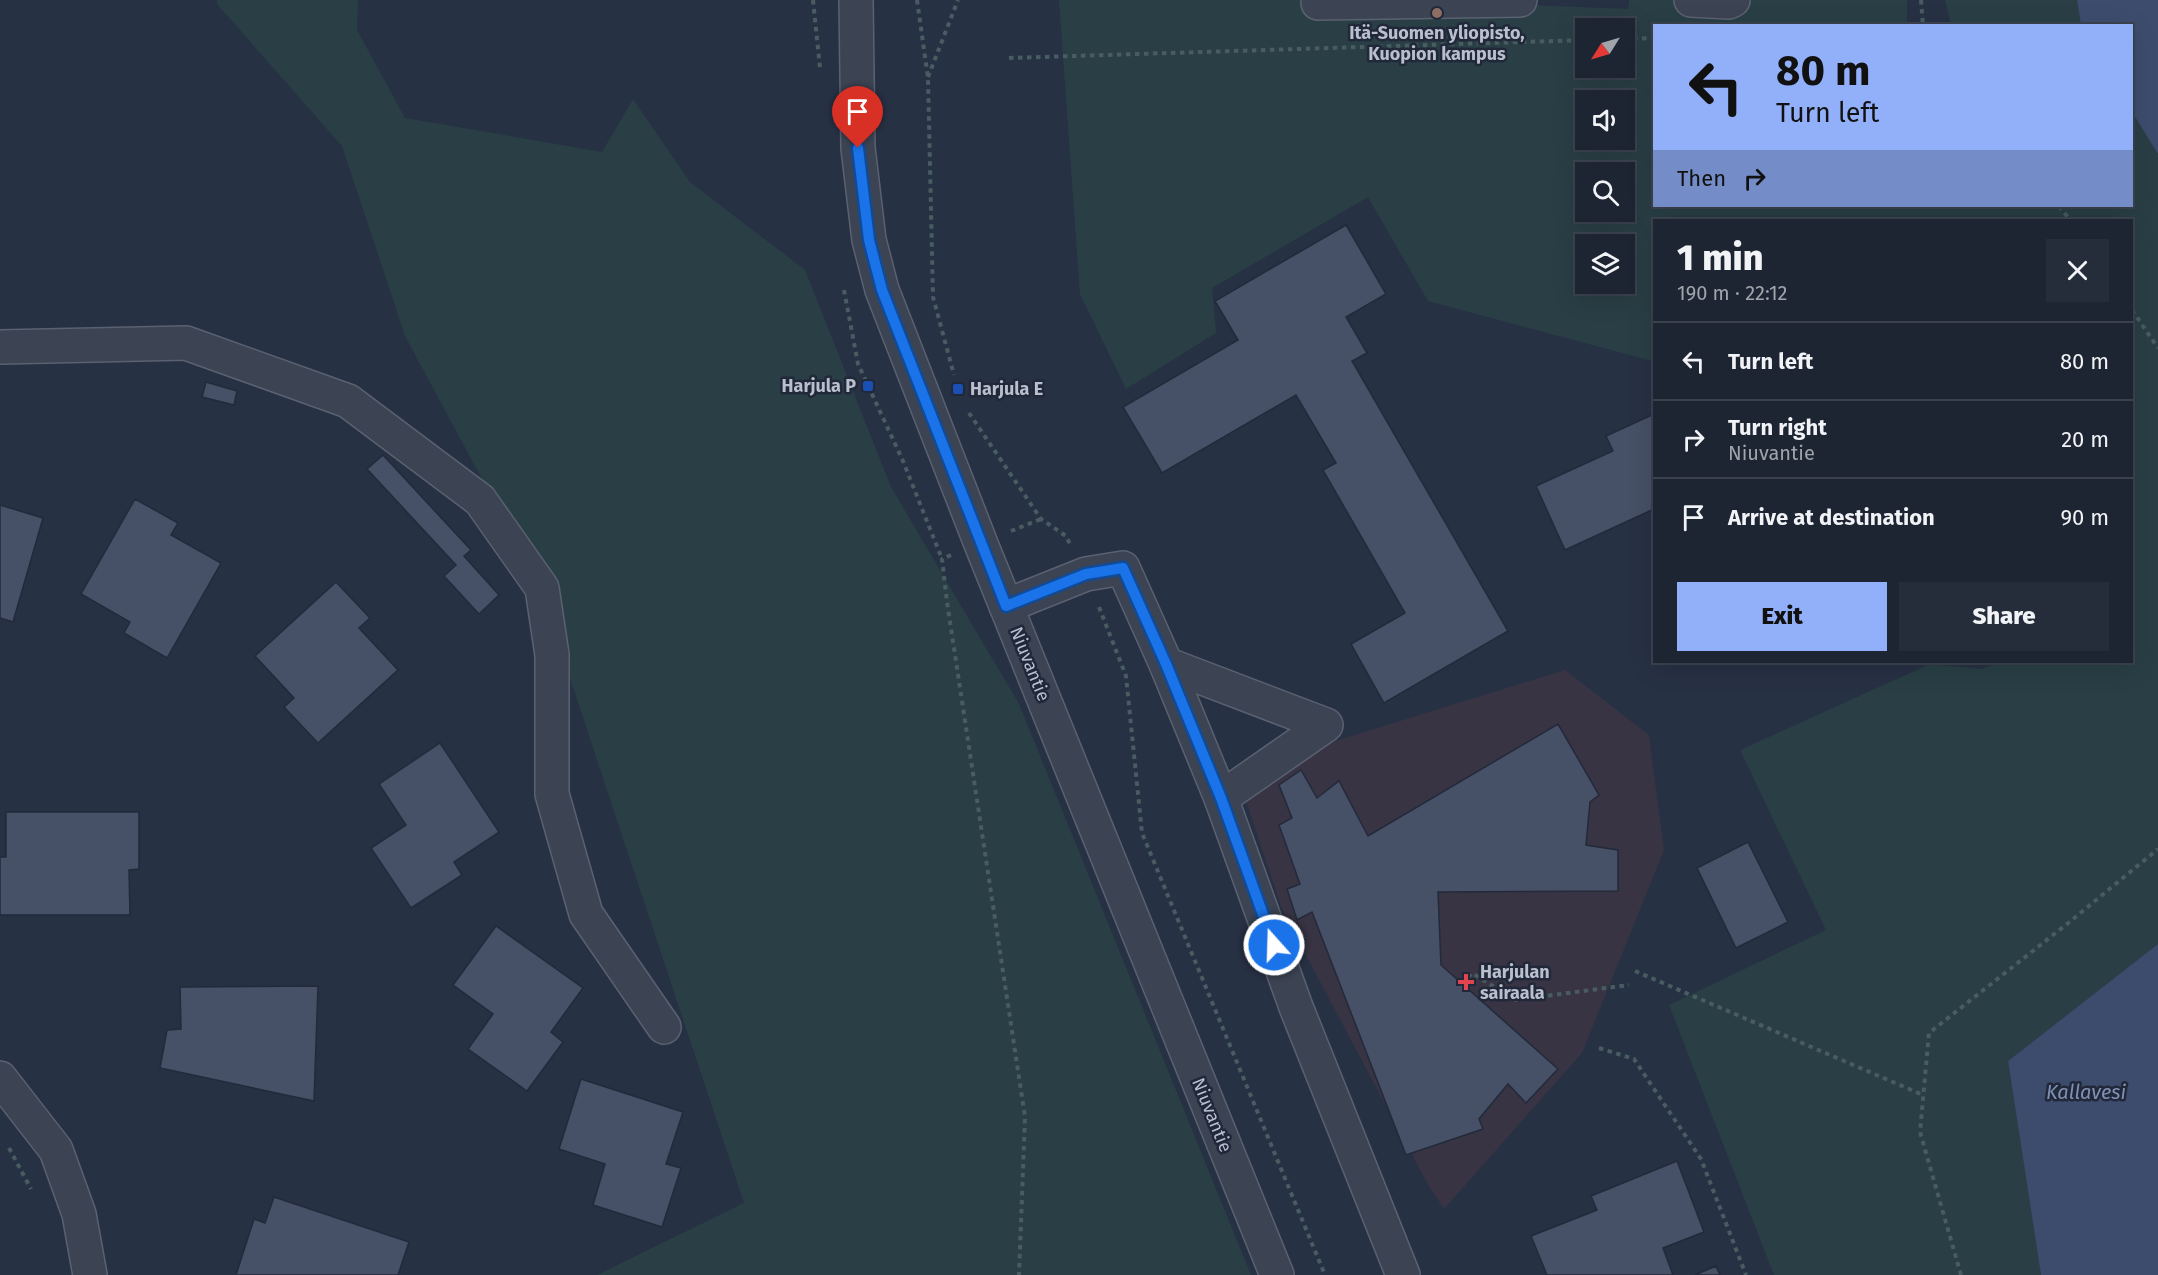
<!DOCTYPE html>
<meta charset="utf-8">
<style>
:root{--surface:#1d2533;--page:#252d3b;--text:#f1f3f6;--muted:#a0a5ac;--line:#3b424e;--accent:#92b0f9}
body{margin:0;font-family:"Fira Sans",sans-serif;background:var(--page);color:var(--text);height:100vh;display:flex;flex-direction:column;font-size:22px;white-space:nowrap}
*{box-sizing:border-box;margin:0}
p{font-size:20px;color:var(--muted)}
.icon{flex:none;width:33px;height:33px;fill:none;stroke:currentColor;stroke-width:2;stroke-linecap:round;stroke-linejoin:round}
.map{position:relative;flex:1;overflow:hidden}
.panel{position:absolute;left:1653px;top:219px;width:480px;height:444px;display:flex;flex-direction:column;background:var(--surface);border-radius:0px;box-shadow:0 6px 24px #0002,0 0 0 2px var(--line)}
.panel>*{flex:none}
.top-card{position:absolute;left:1653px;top:24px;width:480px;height:183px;border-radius:0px;box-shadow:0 6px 24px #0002,0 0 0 2px var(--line);background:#92b0f9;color:#111;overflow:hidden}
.needle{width:39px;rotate:233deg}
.buttons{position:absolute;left:1575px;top:18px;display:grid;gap:12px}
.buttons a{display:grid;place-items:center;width:60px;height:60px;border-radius:0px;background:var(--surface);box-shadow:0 6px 24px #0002,0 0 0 2px var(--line);font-size:30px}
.pin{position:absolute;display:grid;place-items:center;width:51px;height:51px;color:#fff;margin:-62px -26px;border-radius:50% 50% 50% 0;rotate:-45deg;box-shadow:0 0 6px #0007}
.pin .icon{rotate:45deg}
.me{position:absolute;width:66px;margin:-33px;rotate:340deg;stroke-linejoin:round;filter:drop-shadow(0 0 4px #0008)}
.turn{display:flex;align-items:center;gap:21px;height:126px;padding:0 24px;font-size:27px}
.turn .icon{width:78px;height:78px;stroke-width:2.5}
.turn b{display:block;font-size:42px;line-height:51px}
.then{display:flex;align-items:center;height:57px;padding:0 24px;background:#0003;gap:12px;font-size:22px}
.round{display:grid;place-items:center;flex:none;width:63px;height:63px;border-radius:0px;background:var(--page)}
.head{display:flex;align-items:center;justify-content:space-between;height:102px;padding:0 24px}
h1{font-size:36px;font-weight:800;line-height:45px}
.button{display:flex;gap:12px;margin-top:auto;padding:12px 24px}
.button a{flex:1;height:69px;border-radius:0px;background:var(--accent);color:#111;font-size:24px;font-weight:800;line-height:69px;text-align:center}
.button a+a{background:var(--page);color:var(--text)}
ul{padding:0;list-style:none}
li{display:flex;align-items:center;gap:18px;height:78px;padding:0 24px;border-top:2px solid var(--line)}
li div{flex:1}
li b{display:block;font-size:22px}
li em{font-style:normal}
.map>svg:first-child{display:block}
.medical{fill:#383444}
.green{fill:#293f45;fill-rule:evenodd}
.water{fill:#3d4c6d}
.building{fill:#465066;stroke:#222a3b;stroke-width:1.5}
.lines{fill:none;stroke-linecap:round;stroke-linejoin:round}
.minor-casing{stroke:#5a6171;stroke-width:36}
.path{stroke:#485c61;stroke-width:4;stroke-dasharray:4.5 4.5;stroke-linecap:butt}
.minor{stroke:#3c4353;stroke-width:33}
.route-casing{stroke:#114b97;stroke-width:15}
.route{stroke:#1a73e8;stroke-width:10}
.education-dot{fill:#8d6e63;stroke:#202839;stroke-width:2}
.transit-dot{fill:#1a4fb4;stroke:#202839;stroke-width:2}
.health-dot{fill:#e0444e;stroke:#202839;stroke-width:2}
.labels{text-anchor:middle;stroke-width:5;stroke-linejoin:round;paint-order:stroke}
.poi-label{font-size:18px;font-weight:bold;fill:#b9bfcd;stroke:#202839;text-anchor:start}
.street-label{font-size:18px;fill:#b9bfcd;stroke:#202839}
.water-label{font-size:20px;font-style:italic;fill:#8191b4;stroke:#202839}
</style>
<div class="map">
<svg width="2158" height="1275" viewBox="0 0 2158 1275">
<rect width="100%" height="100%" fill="#273144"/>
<polygon class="medical" points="1565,670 1649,735 1664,850 1582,1053 1444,1209 1427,1183 1283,912 1244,795 1329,743"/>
<g class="green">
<polygon points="217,0 358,0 357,30 405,118 602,152 633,99 690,182 805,270 891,487 1019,704 1251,1275 597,1275 744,1203 539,585 405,336 342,146 217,4"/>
<path d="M1059 0H1402L1628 9 1629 0H1907V25L1654 26V206H2132V112L2158 154V944L2008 1061 2041 1275H1774L1669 1005 1826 930 1740 750 1930 664 1981 669 2002 662H2132V220H1654V358L1652 361 1428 301 1368 197 1212 288 1216 333 1126 389 1080 294ZM1586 28H1624V68H1586ZM1586 100H1624V140H1586ZM1586 172H1624V212H1586ZM1586 244H1624V284H1586Z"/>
<polygon points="1945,0 2077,0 2081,25 1951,25"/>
</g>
<g class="water">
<polygon points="2077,0 2158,0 2158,154 2132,112 2132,26 2081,25"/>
<polygon points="2158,944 2158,1275 2041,1275 2008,1061"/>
</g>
<g class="building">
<polygon points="1346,225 1386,294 1346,317 1367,353 1352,361 1508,631 1384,703 1351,644 1405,613 1323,470 1336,463 1296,395 1162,473 1123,407 1238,340 1215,301"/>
<polygon points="206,382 237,391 234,405 202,397"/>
<polygon points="1654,414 1654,509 1565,550 1536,486 1613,451 1606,436"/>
<polygon points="383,455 471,550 464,556 499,595 479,614 444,576 456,565 367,469"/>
<polygon points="135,499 178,523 171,535 221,563 167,658 124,633 130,622 81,594"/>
<polygon points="0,505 43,518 13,622 0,618"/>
<polygon points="336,582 370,618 359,628 398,670 318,743 284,707 294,698 255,656"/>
<polygon points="1558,724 1599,795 1590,802 1586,845 1618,850 1618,891 1438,892 1441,965 1558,1069 1526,1103 1508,1084 1479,1119 1483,1129 1406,1155 1312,912 1297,920 1287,889 1300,884 1279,825 1292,818 1279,785 1301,770 1317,798 1339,781 1368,836"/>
<polygon points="440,743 499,832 454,862 462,875 411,908 371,848 406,825 379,784"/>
<polygon points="6,812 139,812 139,869 129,870 130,915 0,915 0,857 6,857"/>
<polygon points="1748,842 1788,922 1736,948 1697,868"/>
<polygon points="496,926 583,988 551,1032 563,1042 527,1091 468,1049 493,1014 453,985"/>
<polygon points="318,986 314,1101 160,1068 167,1030 181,1029 180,987"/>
<polygon points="581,1079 683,1112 666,1164 681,1168 662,1227 593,1205 605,1164 559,1149"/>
<polygon points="1677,1161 1704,1232 1663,1248 1673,1275 1547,1275 1531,1236 1597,1210 1591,1196"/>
<polygon points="274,1197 409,1242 398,1275 236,1275 254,1219 265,1223"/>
<polygon points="1716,1266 1720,1275 1695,1275"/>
</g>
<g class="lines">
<g class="minor-casing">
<g id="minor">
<polyline points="856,0 858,148 869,240 882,290 981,544 1277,1275"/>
<polyline points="1691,0 1729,2 1733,0"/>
<polyline points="1318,3 1520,0"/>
<polyline points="0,347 186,343 348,401 480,500 542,588 552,655 552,794 586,914 664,1027"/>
<polyline points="1006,606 1086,574 1123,568 1166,664 1221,798 1296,1007 1403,1275"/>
<polyline points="1166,664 1326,725 1221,798"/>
<polyline points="0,1078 56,1150 79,1214 90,1275"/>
</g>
</g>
<g class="path">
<polyline points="813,0 820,68"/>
<polyline points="917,0 928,78 933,297 954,375"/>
<polyline points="1921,0 1923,26"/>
<polyline points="1624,39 1654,38"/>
<polyline points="1009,58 1586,40"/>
<polyline points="928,77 958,0"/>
<polyline points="2059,206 2070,220"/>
<polyline points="844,290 858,364 903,461 942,559"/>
<polyline points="2132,310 2158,348"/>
<polyline points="969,413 1041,519 1066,536 1071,546"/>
<polyline points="1011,531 1041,519"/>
<polyline points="951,555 942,559 947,602 1025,1117 1019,1275"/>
<polyline points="1099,607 1126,676 1142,833 1325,1275"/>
<polyline points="1635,971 1923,1095"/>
<polyline points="1462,984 1472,973 1515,1000 1629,985"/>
<polyline points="1599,1048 1634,1059 1701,1159 1746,1275"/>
<polyline points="9,1148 31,1189"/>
<polyline points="1961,1275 1920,1132 1929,1033 2067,924 2158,849"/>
</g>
<use href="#minor" class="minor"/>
</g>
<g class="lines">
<g class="route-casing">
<polyline id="route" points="858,148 869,240 882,290 1006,606 1086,574 1123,568 1166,664 1221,798 1274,945"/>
</g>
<use href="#route" class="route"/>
</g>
<circle class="education-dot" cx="1437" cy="13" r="6"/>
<g class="transit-dot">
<rect x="862" y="380" width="12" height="12" rx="3"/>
<rect x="952" y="383" width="12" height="12" rx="3"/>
</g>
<path class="health-dot" d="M1463 973h6v6h6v6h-6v6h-6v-6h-6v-6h6z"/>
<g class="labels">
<g class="poi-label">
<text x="1437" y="39" text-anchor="middle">Itä-Suomen yliopisto,<tspan x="1437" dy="21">Kuopion kampus</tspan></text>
<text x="856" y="392" text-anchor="end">Harjula P</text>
<text x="970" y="395">Harjula E</text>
<text x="1480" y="978">Harjulan<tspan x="1480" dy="21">sairaala</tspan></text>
</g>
<g class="street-label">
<text transform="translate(1030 664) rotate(68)" y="6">Niuvantie</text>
<text transform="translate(1212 1115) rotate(68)" y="6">Niuvantie</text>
</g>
<g class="water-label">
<text x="2086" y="1099">Kallavesi</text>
</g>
</g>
</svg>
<div class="buttons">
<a><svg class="needle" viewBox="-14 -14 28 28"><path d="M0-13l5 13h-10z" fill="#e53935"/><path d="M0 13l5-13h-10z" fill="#a0a5ac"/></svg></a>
<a><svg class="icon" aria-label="sound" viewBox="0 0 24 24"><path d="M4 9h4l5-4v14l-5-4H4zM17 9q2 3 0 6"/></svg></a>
<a><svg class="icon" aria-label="search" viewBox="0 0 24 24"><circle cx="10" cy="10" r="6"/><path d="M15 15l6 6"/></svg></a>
<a><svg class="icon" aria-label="layers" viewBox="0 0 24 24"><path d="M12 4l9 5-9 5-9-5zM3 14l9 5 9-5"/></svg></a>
</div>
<div class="pin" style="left:858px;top:148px;background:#d93025"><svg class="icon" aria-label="arrive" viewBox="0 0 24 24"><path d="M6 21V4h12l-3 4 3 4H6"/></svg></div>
<svg class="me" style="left:1274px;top:945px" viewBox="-20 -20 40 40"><circle r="17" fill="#1a73e8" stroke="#fff" stroke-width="3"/><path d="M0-11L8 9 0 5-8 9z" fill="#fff"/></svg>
<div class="top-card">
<div class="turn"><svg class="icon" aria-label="left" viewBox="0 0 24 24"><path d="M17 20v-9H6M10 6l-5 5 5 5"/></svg><div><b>80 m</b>Turn left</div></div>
<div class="then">Then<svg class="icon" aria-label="right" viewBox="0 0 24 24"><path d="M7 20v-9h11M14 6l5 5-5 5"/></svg></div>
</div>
<section class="panel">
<div class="head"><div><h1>1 min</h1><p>190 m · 22:12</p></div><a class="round"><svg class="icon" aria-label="close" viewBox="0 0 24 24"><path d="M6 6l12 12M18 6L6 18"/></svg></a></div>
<ul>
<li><svg class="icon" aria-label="left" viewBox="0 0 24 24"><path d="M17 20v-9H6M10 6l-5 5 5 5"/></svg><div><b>Turn left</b></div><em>80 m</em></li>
<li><svg class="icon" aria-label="right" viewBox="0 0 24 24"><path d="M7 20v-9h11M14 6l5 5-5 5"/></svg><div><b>Turn right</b><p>Niuvantie</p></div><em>20 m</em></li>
<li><svg class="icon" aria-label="arrive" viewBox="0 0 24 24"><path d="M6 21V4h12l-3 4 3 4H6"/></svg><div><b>Arrive at destination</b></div><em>90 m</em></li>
</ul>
<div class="button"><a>Exit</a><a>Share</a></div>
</section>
</div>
